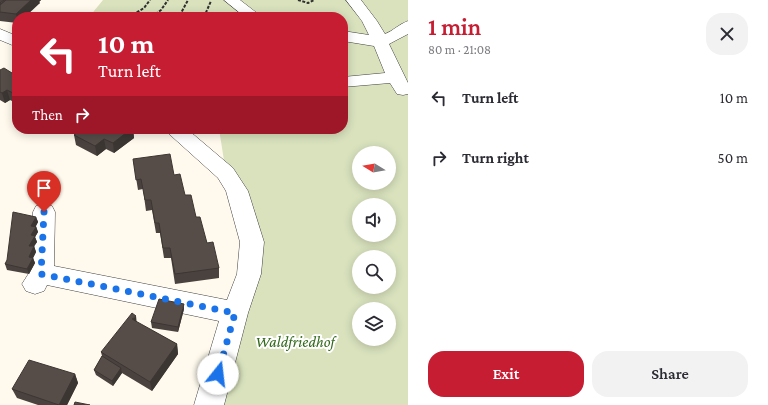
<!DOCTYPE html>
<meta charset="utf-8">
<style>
:root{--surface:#fff;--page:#f2f2f3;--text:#2b2b33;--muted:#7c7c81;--accent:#c61d33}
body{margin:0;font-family:"Crimson Pro",serif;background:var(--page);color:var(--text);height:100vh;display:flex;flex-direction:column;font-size:15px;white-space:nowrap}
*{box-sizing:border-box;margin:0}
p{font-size:13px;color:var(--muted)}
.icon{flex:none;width:22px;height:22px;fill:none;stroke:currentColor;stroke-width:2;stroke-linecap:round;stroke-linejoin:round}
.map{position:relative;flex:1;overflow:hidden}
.details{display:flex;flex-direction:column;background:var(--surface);width:360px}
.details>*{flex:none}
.banner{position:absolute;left:12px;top:12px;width:336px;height:122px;border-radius:16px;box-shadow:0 2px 10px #0003;background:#c61d33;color:#fff;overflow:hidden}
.needle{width:26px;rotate:281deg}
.tools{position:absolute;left:352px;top:146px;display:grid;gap:8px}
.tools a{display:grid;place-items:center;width:44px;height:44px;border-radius:50%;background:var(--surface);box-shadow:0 2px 10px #0003;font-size:20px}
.pin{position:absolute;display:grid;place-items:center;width:34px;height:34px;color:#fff;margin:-41px -17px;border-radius:50% 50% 50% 0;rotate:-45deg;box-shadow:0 0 4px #0007}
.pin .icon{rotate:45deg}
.me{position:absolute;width:44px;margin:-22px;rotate:16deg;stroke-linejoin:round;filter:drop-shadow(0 0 3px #0008)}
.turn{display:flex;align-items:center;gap:14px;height:84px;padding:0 20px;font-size:18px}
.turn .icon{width:52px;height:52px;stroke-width:2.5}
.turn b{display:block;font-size:28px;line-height:34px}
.then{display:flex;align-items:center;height:38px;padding:0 20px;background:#0003;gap:8px;font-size:15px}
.round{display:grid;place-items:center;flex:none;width:42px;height:42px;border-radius:16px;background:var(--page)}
.head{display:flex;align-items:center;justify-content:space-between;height:68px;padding:0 20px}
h1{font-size:24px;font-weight:600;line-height:30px;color:var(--accent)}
.action{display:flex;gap:8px;margin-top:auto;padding:8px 20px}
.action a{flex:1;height:46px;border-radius:16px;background:var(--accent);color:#fff;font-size:16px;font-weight:600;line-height:46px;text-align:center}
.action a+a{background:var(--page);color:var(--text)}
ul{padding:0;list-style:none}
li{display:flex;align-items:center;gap:12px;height:60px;padding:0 20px}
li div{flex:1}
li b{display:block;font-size:15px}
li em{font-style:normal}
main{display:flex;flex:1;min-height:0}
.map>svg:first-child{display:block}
.cemetery{fill:#d9e2bd;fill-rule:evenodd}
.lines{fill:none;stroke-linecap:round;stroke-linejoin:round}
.minor-casing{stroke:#404040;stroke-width:1}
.path{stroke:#2f2f2f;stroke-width:2;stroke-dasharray:3 1.5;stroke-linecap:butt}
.minor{fill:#fff;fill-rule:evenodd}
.wall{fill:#4a423f}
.shaded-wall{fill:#3c3633}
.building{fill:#564d49;stroke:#3c3633}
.route{stroke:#1a73e8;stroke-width:7;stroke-dasharray:0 12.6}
.labels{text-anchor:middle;stroke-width:4;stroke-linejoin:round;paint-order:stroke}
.near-park-label{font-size:16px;font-style:italic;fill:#316919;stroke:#fff}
</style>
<main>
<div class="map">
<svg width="408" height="405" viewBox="0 0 408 405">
<rect width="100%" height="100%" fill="#fffaed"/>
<path class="cemetery" d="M103 0H408V405H209L249 274 226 173 219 129H343V17H89ZM359 153H389V183H359ZM359 205H389V235H359ZM359 257H389V287H359ZM359 309H389V339H359Z"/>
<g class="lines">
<g class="minor-casing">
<g id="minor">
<polygon points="224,0 240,0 262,17 245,17"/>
<path d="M346 0H361L377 21 385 34C393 31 399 24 408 21V34L389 44 408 83V94L403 95 397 94 390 83 343 87V77L385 73 374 46 343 41V31L369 35 362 21Z"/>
<polygon points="0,29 17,36 17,47 0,40"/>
<polygon points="165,129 187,129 233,168 248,191 264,242 261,274 248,313 224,405 194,405 219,321 47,285 44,291 35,294 26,291 22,284 29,273 33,212 36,206 44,204 52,206 55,212 54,266 227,300 237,274 240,242 226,191 218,178 168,133"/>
</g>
</g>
<g class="path">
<polyline points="298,0 308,3 314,0"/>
<polyline points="129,17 144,8 150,0"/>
<polyline points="152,17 161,10 168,0"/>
<polyline points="175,17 181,13 188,0"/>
<polyline points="204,17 211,1"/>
</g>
<use href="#minor" class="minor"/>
</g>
<g class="wall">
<polygon points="0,0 41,0 39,2 40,3 17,17 17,23 0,21"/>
<polygon points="0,70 12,73 17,70 17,110 14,102 10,100 5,103 0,100"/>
<polygon points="81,129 133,129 134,138 114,153 106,149 97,156 76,145 74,135 81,130"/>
<polygon points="133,159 174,175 196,217 207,243 219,268 219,278 175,284 171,258 164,258 160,233 156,233 152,210 146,211 143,189 138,190"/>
<polygon points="36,217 38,222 36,226 38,232 35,237 37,242 34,246 36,252 33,258 35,263 29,274 7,270 5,264"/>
<polygon points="184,309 178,332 152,328 151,322"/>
<polygon points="136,322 177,344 178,354 152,391 122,373 113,386 96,375 94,370 102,356 101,352"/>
<polygon points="75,374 78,383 67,405 38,405 17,398 12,389"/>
</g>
<g class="shaded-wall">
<polygon points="31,0 41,0 39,2 40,3 25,17 17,17 17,18 16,14"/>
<polygon points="7,90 10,100 5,103 2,93"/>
<polygon points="131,129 133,129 134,138 114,153 113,143"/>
<polygon points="104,139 106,149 97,156 95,146"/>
<polygon points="36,217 38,222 33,231 31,226"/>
<polygon points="36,227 38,232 35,237 37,242 31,251 29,246 31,235"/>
<polygon points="34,246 36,252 32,260 33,258 35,263 29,274 27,269 29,257"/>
<polygon points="184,304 184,309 178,332 178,327"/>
<polygon points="136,316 137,325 132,319"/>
<polygon points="177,344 178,354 152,391 150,382"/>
<polygon points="121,368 122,373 113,386 112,381"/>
<polygon points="75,374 78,383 67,405 59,405"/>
</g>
<g class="building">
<polygon points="4,0 6,0 1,4 0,4 0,3"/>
<polygon points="6,0 31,0 16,14 0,12 0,5"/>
<polygon points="4,68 12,73 17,70 17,95 7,90 2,93 0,92 0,70"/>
<polygon points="17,97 17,101 14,99"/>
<polygon points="82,129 131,129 113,143 104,139 95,146 74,135"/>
<polygon points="170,154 174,175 180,174 185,195 191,195 196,217 200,217 207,243 213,242 219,268 175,274 170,248 163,248 159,223 155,223 151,200 145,200 141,179 136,180 133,159"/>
<polygon points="13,212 36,217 31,226 36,227 31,235 35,236 29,246 34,246 29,257 33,258 27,269 5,264 7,260"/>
<polygon points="159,299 184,304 178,327 151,322"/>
<polygon points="132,313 136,316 132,319 177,344 150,382 101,352"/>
<polygon points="102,356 121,368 112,381 94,370"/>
<polygon points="29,360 75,374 59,405 12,389"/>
<polygon points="75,402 90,405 74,405"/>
</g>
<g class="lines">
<polyline class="route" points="44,212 41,274 235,313 218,374"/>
</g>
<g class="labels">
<g class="near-park-label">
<text x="295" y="347">Waldfriedhof</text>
</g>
</g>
</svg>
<div class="tools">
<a><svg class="needle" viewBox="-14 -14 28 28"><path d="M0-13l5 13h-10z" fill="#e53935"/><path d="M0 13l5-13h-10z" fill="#7c7c81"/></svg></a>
<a><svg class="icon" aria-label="sound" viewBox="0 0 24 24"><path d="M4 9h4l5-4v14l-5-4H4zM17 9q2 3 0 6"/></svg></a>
<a><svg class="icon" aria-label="search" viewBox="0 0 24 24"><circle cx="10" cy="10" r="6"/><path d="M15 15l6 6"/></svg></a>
<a><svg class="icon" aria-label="layers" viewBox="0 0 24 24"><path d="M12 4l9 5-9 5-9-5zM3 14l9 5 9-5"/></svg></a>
</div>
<div class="pin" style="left:44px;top:212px;background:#d93025"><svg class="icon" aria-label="arrive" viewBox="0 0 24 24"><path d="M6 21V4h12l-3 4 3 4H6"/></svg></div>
<svg class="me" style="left:218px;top:374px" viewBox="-20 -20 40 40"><circle r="19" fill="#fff"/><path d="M0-13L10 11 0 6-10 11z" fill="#1a73e8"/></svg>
<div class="banner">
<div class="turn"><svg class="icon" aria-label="left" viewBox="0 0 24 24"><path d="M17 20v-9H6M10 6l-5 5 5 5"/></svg><div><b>10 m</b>Turn left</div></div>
<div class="then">Then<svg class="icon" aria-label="right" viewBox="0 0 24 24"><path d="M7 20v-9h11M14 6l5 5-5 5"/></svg></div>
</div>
</div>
<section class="details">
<div class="head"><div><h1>1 min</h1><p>80 m · 21:08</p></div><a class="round"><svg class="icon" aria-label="close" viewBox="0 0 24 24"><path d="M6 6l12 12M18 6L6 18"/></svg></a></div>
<ul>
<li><svg class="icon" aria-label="left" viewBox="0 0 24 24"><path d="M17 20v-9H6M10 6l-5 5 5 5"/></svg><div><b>Turn left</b></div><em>10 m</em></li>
<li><svg class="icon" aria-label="right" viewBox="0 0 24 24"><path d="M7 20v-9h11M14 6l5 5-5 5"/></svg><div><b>Turn right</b></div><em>50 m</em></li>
</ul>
<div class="action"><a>Exit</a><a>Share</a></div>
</section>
</main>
